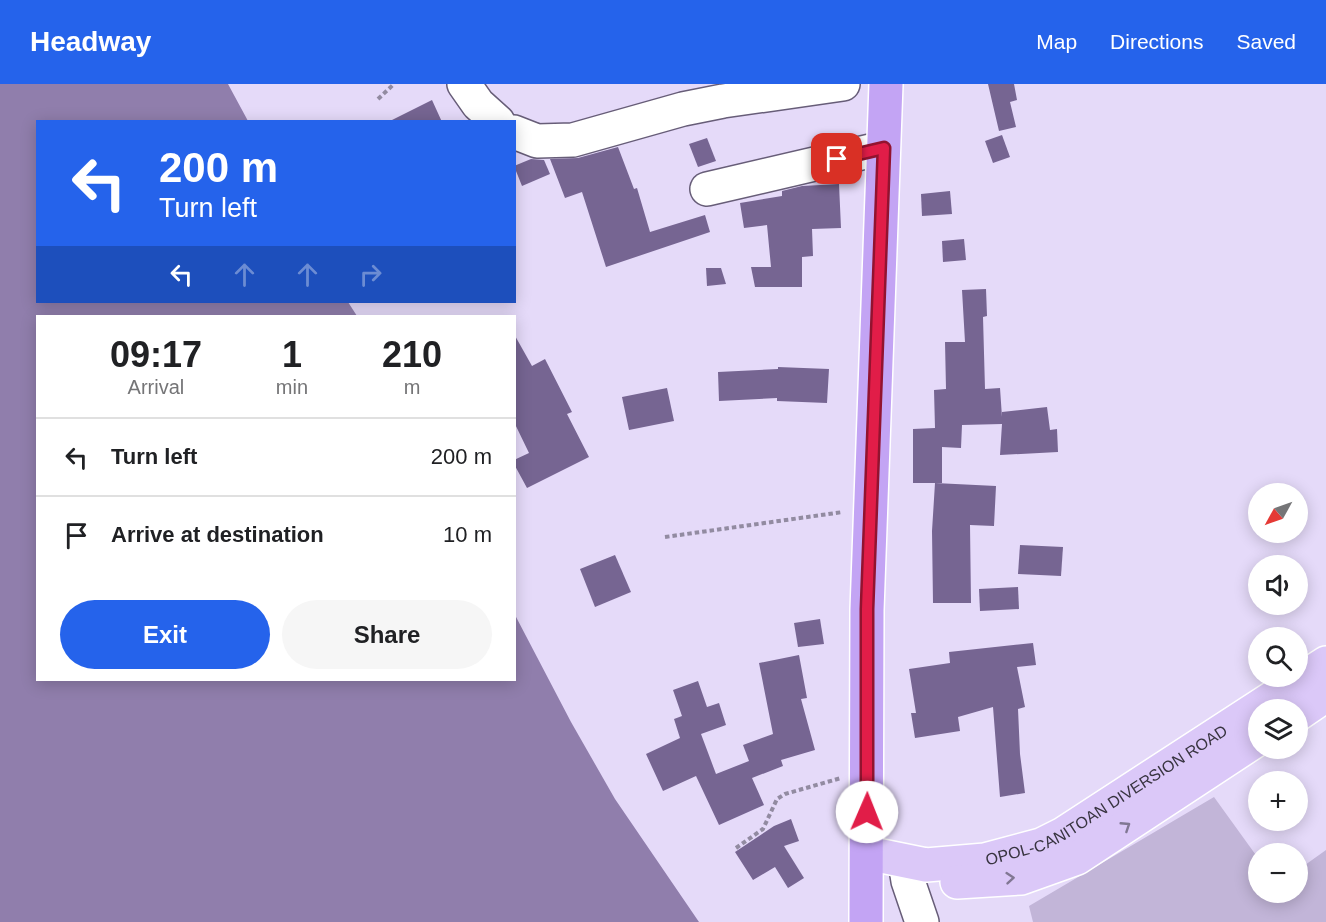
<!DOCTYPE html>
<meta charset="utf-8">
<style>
:root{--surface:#fff;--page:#f6f6f6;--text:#202124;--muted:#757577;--line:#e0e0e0;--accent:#2563eb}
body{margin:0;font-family:Helvetica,sans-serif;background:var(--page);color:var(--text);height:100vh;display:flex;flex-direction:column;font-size:22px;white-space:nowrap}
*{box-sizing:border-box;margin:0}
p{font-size:20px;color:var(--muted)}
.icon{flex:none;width:33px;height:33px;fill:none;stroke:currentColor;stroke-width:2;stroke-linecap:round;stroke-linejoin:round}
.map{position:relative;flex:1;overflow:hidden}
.drawer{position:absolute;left:36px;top:231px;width:480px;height:366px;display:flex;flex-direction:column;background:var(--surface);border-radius:0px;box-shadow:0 3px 15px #0003}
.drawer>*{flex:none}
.hud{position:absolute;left:36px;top:36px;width:480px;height:183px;border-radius:0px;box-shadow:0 3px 15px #0003;background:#2563eb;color:#fff;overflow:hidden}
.needle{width:39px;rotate:230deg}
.tools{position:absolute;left:1248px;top:399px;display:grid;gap:12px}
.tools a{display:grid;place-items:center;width:60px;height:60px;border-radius:50%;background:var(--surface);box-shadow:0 3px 15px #0003;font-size:30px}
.pin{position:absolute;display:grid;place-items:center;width:51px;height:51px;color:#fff;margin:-26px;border-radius:12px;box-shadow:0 3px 9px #0006}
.me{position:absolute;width:66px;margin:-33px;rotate:1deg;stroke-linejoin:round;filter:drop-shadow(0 0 4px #0008)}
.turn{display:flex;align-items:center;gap:21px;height:126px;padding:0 24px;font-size:27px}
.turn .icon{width:78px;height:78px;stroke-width:2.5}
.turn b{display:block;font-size:42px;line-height:51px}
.lanes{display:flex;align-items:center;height:57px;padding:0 24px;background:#0003;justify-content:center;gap:30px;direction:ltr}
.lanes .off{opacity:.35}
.eta{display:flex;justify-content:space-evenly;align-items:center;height:102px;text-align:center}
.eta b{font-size:36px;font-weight:700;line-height:42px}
.action{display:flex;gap:12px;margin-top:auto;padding:12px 24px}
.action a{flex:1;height:69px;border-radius:36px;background:var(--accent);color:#fff;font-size:24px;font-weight:700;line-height:69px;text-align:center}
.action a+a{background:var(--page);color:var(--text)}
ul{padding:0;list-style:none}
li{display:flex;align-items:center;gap:18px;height:78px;padding:0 24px;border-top:2px solid var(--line)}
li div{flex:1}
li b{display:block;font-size:22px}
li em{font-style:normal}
header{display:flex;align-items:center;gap:36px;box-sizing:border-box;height:84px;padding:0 30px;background:var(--accent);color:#fff}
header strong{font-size:28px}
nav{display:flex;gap:33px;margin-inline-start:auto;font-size:21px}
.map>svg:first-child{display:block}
.green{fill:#c2b5d8}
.water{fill:#907eac}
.building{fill:#766592}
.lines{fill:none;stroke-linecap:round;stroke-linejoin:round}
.minor-casing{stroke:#675d78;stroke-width:36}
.major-casing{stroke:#fff;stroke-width:36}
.highway-casing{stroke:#fff;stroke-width:36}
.path{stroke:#928ba1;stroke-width:4;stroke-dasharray:4.5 3;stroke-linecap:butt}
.minor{stroke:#fff;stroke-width:33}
.major{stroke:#dbc8f8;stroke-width:33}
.highway{stroke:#c3a4f4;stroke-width:33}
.oneway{stroke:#817793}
.route-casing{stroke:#92132f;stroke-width:15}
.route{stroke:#e11d48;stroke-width:10}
.labels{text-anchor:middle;stroke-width:6;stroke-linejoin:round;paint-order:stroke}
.street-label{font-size:16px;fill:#383440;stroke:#fff}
</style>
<header>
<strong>Headway</strong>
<nav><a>Map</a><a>Directions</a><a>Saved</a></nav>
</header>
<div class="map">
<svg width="1326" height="838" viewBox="0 0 1326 838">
<rect width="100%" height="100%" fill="#e5daf9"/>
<polygon class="green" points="1214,713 1258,774 1258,808 1298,808 1298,786 1326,766 1326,838 1033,838 1029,822"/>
<polygon class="water" points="0,0 228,0 248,37 38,38 38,218 348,218 357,232 38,232 38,596 514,596 515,531 571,638 615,715 699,838 0,838"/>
<g class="building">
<polygon points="988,0 1014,0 1017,16 1010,18 1016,43 999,47"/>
<polygon points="432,16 442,38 388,38"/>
<polygon points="1002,51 1010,73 993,79 985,57"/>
<polygon points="707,54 716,77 698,83 689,60"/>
<polygon points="618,63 634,105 637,104 650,148 705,131 710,148 606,183 582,108 565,114 550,75 578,74"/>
<polygon points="531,75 544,76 550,90 522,102 514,82"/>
<polygon points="839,100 841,144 812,145 813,172 802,173 802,203 755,203 751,183 771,183 767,141 744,144 740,119 782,112 782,107 802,102"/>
<polygon points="950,107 952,130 922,132 921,110"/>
<polygon points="964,155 966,176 943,178 942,157"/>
<polygon points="706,184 721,184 726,200 707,202"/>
<polygon points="986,205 987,232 983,233 985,305 1000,304 1002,333 1002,328 1047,323 1050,346 1057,345 1058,368 1000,371 1002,340 962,341 961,364 942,363 942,399 913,399 913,345 935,344 934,306 946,305 945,258 965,258 962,206"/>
<polygon points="514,250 532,282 545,275 572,328 567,330 589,373 527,404 514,380 514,376 529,369 514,338"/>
<polygon points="778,283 829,285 827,319 777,317 777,314 719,317 718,288 778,285"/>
<polygon points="667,304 674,337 629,346 622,313"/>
<polygon points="935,399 996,402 994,442 970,441 971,519 933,519 932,447"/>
<polygon points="1020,461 1063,463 1061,492 1018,490"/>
<polygon points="615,471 631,508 595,523 580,485"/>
<polygon points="1018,503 1019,525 980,527 979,505"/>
<polygon points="820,535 824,560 798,563 794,539"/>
<polygon points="1033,559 1036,581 1017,583 1025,623 1018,625 1020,670 1025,709 1000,713 993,623 958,633 960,647 915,654 911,629 916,629 909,585 950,579 949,568"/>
<polygon points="799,571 807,614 801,615 815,666 781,676 783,682 752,694 764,721 719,741 696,692 663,707 646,670 680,654 674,635 682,632 673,606 698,597 707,623 719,619 726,641 701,650 716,690 749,677 743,661 773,650 759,579"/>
<polygon points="791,735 799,757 784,762 804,794 788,804 775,783 753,796 735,768 774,742"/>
</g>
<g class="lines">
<g class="minor-casing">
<g id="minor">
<polyline points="464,0 478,20 498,38"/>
<polyline points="514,48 537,57 573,56 683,25 723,17 843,0"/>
<polyline points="707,105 883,64"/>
<polyline points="905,778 908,797 922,838"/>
</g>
</g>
<g class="major-casing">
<g id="major">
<polyline points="1298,630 1326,611"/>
<path id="s1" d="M867 769 926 781 985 776 1041 761 1063 750 1326 579"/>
<polyline points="957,798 1021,794 1077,774 1258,655"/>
</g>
</g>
<g class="highway-casing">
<polyline id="highway" points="866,838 867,526 886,0"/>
</g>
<g class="path">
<polyline points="378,15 394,0"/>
<polyline points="665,453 843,428"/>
<polyline points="736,764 763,745 777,715 785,710 841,694"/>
</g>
<use href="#minor" class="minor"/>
<use href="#major" class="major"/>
<use href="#highway" class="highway"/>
</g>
<defs><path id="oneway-chevron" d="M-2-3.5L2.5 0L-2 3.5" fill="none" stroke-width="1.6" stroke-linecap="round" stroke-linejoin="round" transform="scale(1.5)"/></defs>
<g class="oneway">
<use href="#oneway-chevron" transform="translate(1126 742) rotate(-33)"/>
<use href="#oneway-chevron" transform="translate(1010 794) rotate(-5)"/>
</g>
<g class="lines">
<g class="route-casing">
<polyline id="route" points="837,75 884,64 867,525 867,728"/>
</g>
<use href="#route" class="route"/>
</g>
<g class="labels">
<g class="street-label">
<text dy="6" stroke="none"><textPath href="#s1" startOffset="258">OPOL-CANITOAN DIVERSION ROAD</textPath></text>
</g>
</g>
</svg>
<div class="tools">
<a><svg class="needle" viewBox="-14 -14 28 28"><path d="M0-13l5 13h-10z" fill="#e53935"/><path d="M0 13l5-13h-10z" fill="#757577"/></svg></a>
<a><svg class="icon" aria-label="sound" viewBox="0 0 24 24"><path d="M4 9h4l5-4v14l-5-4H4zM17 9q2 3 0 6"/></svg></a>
<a><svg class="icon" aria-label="search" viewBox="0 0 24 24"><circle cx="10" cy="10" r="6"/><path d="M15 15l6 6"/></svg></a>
<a><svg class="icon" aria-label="layers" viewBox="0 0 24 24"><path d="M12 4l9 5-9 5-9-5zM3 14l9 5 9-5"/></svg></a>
<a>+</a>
<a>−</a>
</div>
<div class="pin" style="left:837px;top:75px;background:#d93025"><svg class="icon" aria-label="arrive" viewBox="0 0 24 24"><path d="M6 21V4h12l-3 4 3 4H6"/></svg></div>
<svg class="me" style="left:867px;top:728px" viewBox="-20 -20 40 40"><circle r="19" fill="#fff"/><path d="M0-13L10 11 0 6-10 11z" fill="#e11d48"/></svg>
<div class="hud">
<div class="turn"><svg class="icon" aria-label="left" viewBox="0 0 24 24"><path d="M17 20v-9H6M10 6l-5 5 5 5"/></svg><div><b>200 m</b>Turn left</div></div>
<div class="lanes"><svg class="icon" aria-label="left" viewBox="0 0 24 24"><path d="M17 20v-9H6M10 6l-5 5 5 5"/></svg><svg class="icon off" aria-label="ahead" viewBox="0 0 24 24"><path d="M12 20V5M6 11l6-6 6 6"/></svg><svg class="icon off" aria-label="ahead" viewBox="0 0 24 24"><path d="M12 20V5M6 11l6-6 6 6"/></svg><svg class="icon off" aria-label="right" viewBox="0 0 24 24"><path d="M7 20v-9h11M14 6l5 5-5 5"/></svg></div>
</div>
<section class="drawer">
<div class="eta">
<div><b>09:17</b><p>Arrival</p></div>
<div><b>1</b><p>min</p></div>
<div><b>210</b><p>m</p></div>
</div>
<ul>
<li><svg class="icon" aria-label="left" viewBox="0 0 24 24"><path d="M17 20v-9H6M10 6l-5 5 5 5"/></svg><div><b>Turn left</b></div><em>200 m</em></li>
<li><svg class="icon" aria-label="arrive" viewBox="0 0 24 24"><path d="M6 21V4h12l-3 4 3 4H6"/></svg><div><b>Arrive at destination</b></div><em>10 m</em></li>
</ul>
<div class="action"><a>Exit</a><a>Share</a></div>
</section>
</div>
